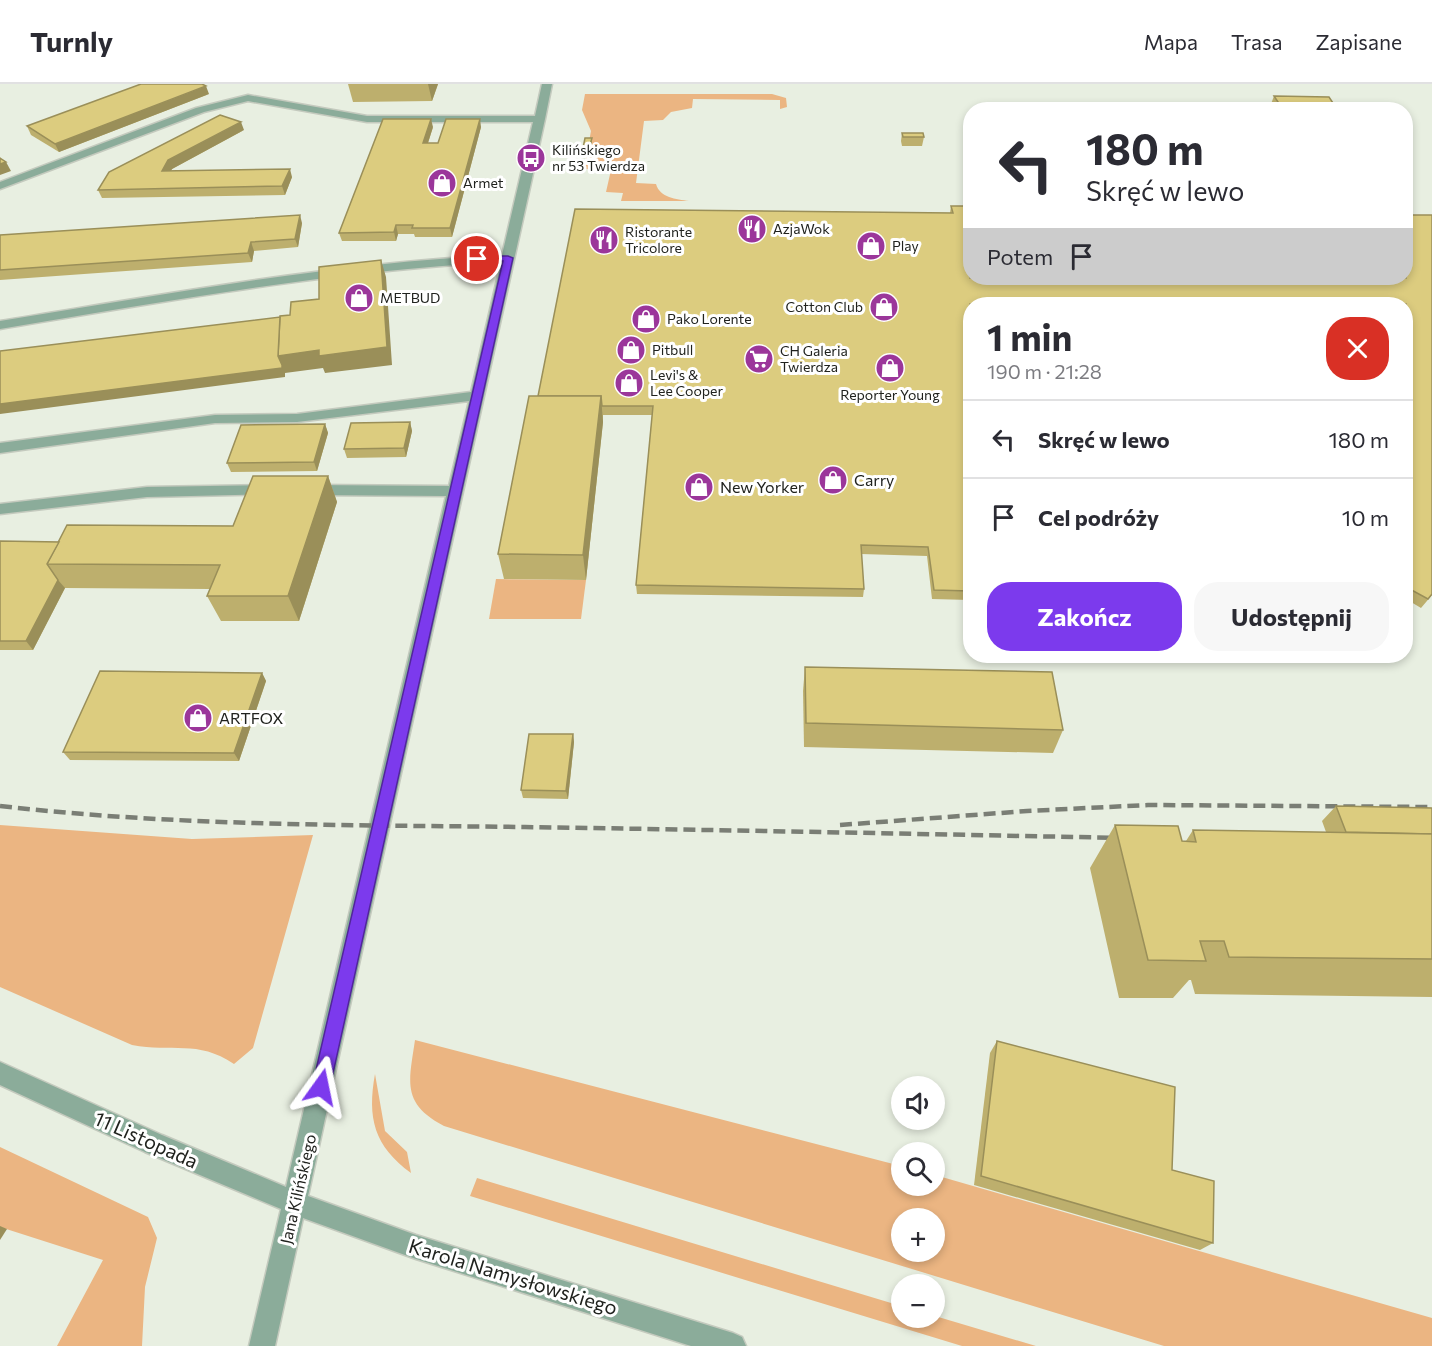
<!DOCTYPE html>
<html lang="pl">
<meta charset="utf-8">
<style>
:root{--surface:#fff;--page:#f7f7f7;--text:#2b2b33;--muted:#7c7c81;--line:#e1e1e2;--accent:#7c3aed}
body{margin:0;font-family:Commissioner,sans-serif;background:var(--page);color:var(--text);height:100vh;display:flex;flex-direction:column;font-size:22px;white-space:nowrap}
*{box-sizing:border-box;margin:0}
p{font-size:20px;color:var(--muted)}
.icon{flex:none;width:33px;height:33px;fill:none;stroke:currentColor;stroke-width:2;stroke-linecap:round;stroke-linejoin:round}
.map{position:relative;flex:1;overflow:hidden}
.drawer{position:absolute;left:963px;top:213px;width:450px;height:366px;display:flex;flex-direction:column;background:var(--surface);border-radius:24px;box-shadow:0 3px 9px #0003}
.drawer>*{flex:none}
.hud{position:absolute;left:963px;top:18px;width:450px;height:183px;border-radius:24px;box-shadow:0 3px 9px #0003;background:#fff;color:var(--text);overflow:hidden}
.controls{position:absolute;left:891px;top:992px;display:grid;gap:12px}
.controls a{display:grid;place-items:center;width:54px;height:54px;border-radius:50%;background:var(--surface);box-shadow:0 3px 9px #0003;font-size:30px}
.pin{position:absolute;display:grid;place-items:center;width:51px;height:51px;color:#fff;margin:-26px;border:3px solid #fff;border-radius:50%;box-shadow:0 2px 6px #0007}
.me{position:absolute;width:66px;margin:-33px;rotate:12deg;stroke-linejoin:round;filter:drop-shadow(0 0 4px #0008)}
.turn{display:flex;align-items:center;gap:21px;height:126px;padding:0 24px;font-size:27px}
.turn .icon{width:78px;height:78px;stroke-width:2.5}
.turn b{display:block;font-size:42px;line-height:51px}
.then{display:flex;align-items:center;height:57px;padding:0 24px;background:#0003;gap:12px;font-size:22px}
.round{display:grid;place-items:center;flex:none;width:63px;height:63px;border-radius:24px;background:var(--page)}
.head{display:flex;align-items:center;justify-content:space-between;height:102px;padding:0 24px}
h1{font-size:36px;font-weight:700;line-height:45px}
.cta{display:flex;gap:12px;margin-top:auto;padding:12px 24px}
.cta a{flex:1;height:69px;border-radius:24px;background:var(--accent);color:#fff;font-size:24px;font-weight:700;line-height:69px;text-align:center}
.cta a+a{background:var(--page);color:var(--text)}
ul{padding:0;list-style:none}
li{display:flex;align-items:center;gap:18px;height:78px;padding:0 24px;border-top:2px solid var(--line)}
li div{flex:1}
li b{display:block;font-size:22px}
li em{font-style:normal}
header{display:flex;align-items:center;gap:36px;box-sizing:border-box;height:84px;padding:0 30px;background:var(--surface);border-bottom:2px solid var(--line)}
header strong{font-size:28px}
nav{display:flex;gap:33px;margin-inline-start:auto;font-size:21px}
.map>svg:first-child{display:block}
.green{fill:#ebb582;fill-rule:evenodd}
.lines{fill:none;stroke-linecap:round;stroke-linejoin:round}
.minor-casing{stroke:#c4cabe;stroke-width:3}
.minor{fill:#8bac9a;fill-rule:evenodd}
.rail{stroke:#7a7e75;stroke-width:4.5;stroke-dasharray:12 6;stroke-linecap:butt}
.wall{fill:#bdaf6d}
.shaded-wall{fill:#9a8f59}
.building{fill:#dccc7f;stroke:#9a8f59;stroke-width:1.5}
.route{fill:#7c3aed;stroke:#51269a;stroke-width:1.5}
.labels{text-anchor:middle;stroke-width:6;stroke-linejoin:round;paint-order:stroke}
.far-poi-label{font-size:14px;fill:#20221e;stroke:#fff;text-anchor:start}
.poi-label{font-size:16px;fill:#20221e;stroke:#fff;text-anchor:start}
.street-label{font-size:16px;fill:#20221e;stroke:#fff}
.near-street-label{font-size:20px;fill:#20221e;stroke:#fff}
</style>
<header>
<strong>Turnly</strong>
<nav><a>Mapa</a><a>Trasa</a><a>Zapisane</a></nav>
</header>
<div class="map">
<svg width="1432" height="1262" viewBox="0 0 1432 1262">
<rect width="100%" height="100%" fill="#e8efe1"/>
<g class="green">
<path d="M585 10H772L786 14 787 23 780 25V16L693 15 692 24 671 28 663 36 644 37 636 99 656 100C660 114 676 115 689 117H621L623 109 606 108 611 86 584 85 591 47 582 26Z"/>
<polygon points="496,495 586,496 581,535 489,535"/>
<path d="M0 741 192 755 313 751 253 964 234 980C197 955 172 969 132 961L0 903Z"/>
<path d="M415 956 901 1082 902 1101H934L935 1091 1432 1234V1262H1164L444 1042C401 1019 409 998 415 956ZM902 1134H934V1167H902Z"/>
<path d="M375 990 385 1047 407 1068 411 1089C374 1062 367 1034 375 990Z"/>
<polygon points="0,1063 148,1133 157,1154 145,1203 142,1262 57,1262 103,1176 0,1143"/>
<polygon points="477,1094 901,1222 902,1233 935,1232 1036,1262 962,1262 470,1112"/>
</g>
<g class="lines">
<g class="minor-casing">
<g id="minor">
<path d="M542 0H552L545 35 308 1112 416 1151 733 1249 742 1253 746 1262H691L416 1175 303 1134 275 1262H249L281 1125 145 1068 0 1001V978L162 1051 286 1103 446 412 311 411 303 406 311 401 449 402 469 317 297 338 215 339 0 369V359L215 331 297 330 471 308 501 178C332 187 166 217 0 245V237C167 210 333 179 502 171L533 38H367L248 17 204 28 0 105V98L196 24 248 11 367 32H535Z"/>
<polygon points="271,401 279,406 276,410 147,413 0,430 0,420 147,403"/>
</g>
</g>
<use href="#minor" class="minor"/>
<g class="rail">
<path d="M0 722C174 742 350 741 525 743 725 746 924 750 1124 754"/>
<polyline points="840,741 1027,727 1148,721 1432,723"/>
</g>
</g>
<g class="wall">
<polygon points="348,0 438,0 432,17 353,18"/>
<polygon points="209,10 59,68 31,51 27,42"/>
<polygon points="1274,12 1335,22 1334,26 1274,26 1271,20"/>
<polygon points="433,43 428,59 438,59 481,43 452,153 415,153 414,150 398,150 396,157 342,157 339,149"/>
<polygon points="244,46 172,85 171,87 292,93 285,111 102,114 98,106"/>
<polygon points="902,49 924,53 922,62 902,62 901,57"/>
<polygon points="592,54 592,63 590,73 584,73 583,64"/>
<polygon points="951,122 970,194 1432,131 1432,511 1421,524 1406,515 1406,220 970,220 970,516 932,515 927,472 861,470 864,505 863,513 637,510 636,501 652,331 603,331 603,338 586,496 504,495 498,470 538,312 950,129"/>
<polygon points="302,139 298,163 254,167 252,178 0,196 0,151"/>
<polygon points="410,338 412,347 406,373 347,374 344,365"/>
<polygon points="325,340 328,349 317,387 231,388 227,379"/>
<polygon points="328,392 337,418 299,537 221,537 207,512 210,505 65,504 33,566 0,566 0,457 59,458 233,442"/>
<polygon points="805,583 1063,646 1053,669 804,663 803,607"/>
<polygon points="262,589 266,597 239,677 70,676 63,668"/>
<polygon points="573,650 574,658 568,715 523,714 521,706"/>
<polygon points="1336,722 1432,724 1432,913 1195,910 1191,896 1189,896 1173,914 1119,914 1090,784 1115,741 1182,757 1186,757 1193,746 1326,748 1322,737"/>
<polygon points="997,957 1172,1086 1213,1159 1200,1166 974,1101 990,969"/>
</g>
<g class="shaded-wall">
<polygon points="428,0 438,0 432,17"/>
<polygon points="206,2 209,10 59,68 55,60"/>
<polygon points="431,35 433,43 425,68 423,59"/>
<polygon points="480,35 481,43 452,153 450,144"/>
<polygon points="241,38 244,46 172,85 165,96 162,87 168,76"/>
<polygon points="592,54 592,63 590,73 589,64"/>
<polygon points="6,78 11,87 0,91 0,80"/>
<polygon points="290,85 292,93 285,111 282,102"/>
<polygon points="300,131 302,139 298,163 295,155"/>
<polygon points="396,141 398,150 396,157 394,148"/>
<polygon points="251,158 254,167 252,178 248,169"/>
<polygon points="381,176 386,193 392,281 325,289 323,284 285,289 285,293 0,330 0,320 278,272 286,242"/>
<polygon points="601,312 603,338 586,496 583,471"/>
<polygon points="410,338 412,347 406,373 404,364"/>
<polygon points="325,340 328,349 317,387 314,378"/>
<polygon points="328,392 337,418 299,537 288,512"/>
<polygon points="58,496 65,504 33,566 26,557"/>
<polygon points="262,589 266,597 239,677 234,669"/>
<polygon points="573,650 574,658 568,715 566,707"/>
<polygon points="0,1142 7,1145 0,1156"/>
</g>
<g class="building">
<polygon points="141,0 202,0 206,2 55,60 27,42"/>
<polygon points="1274,12 1329,13 1335,22 1280,21"/>
<polygon points="220,31 241,38 168,76 162,87 290,85 282,102 98,106 109,88"/>
<polygon points="383,35 431,35 423,59 438,59 446,35 480,35 450,144 412,144 413,141 396,141 394,148 339,149"/>
<polygon points="902,49 923,49 924,53 903,53"/>
<polygon points="585,54 592,54 589,64 583,64"/>
<polygon points="0,74 6,78 0,80"/>
<polygon points="951,122 970,122 970,194 1406,194 1406,131 1432,131 1432,510 1428,515 1406,503 1406,220 970,220 970,507 934,506 928,463 861,461 864,505 636,501 653,322 602,322 601,312 538,312 575,125 953,129"/>
<polygon points="300,131 295,155 251,158 248,169 0,186 0,151"/>
<polygon points="381,176 387,263 319,272 319,266 278,272 280,232 290,231 291,218 319,215 319,183"/>
<polygon points="280,233 278,272 282,281 282,284 0,320 0,267"/>
<polygon points="529,312 601,312 583,471 498,470"/>
<polygon points="410,338 404,364 344,365 351,339"/>
<polygon points="325,340 314,378 227,379 241,341"/>
<polygon points="253,392 328,392 288,512 207,512 220,481 47,480 67,441 233,442"/>
<polygon points="0,457 59,458 47,480 58,496 26,557 0,557"/>
<polygon points="805,583 1052,588 1063,646 806,639"/>
<polygon points="100,587 262,589 234,669 63,668"/>
<polygon points="529,650 573,650 566,707 521,706"/>
<polygon points="1336,722 1432,724 1432,750 1346,748"/>
<polygon points="1115,741 1178,742 1182,757 1196,758 1193,746 1432,750 1432,875 1229,873 1224,857 1200,857 1206,877 1148,876"/>
<polygon points="997,957 1175,1003 1172,1086 1214,1097 1213,1159 981,1092"/>
</g>
<polygon class="route" points="477,172 508,172 513,174 330,1003 327,1009 321,1011 315,1009 312,1003 503,177 474,177 474,173"/>
<defs>
<g id="bus-disc" transform="scale(1.5)"><circle r="9.5" fill="#9b369a" stroke="#fff"/><path d="M-5-6H5V4H4V6H2V4H-2V6H-4V4H-5ZM-3.5-4V0h7V-4ZM-3.5 1.2v1.5H-2V1.2ZM2 1.2v1.5H3.5V1.2Z" fill="#fff"/></g>
<g id="shop-disc" transform="scale(1.5)"><circle r="9.5" fill="#9b369a" stroke="#fff"/><path d="M-5-2.5h2.3a2.7 3.5 0 0 1 5.4 0H5L5.5 6h-11ZM-1.5-2.5h3a1.5 2.3 0 0 0-3 0Z" fill="#fff"/></g>
<g id="restaurant-disc" transform="scale(1.5)"><circle r="9.5" fill="#9b369a" stroke="#fff"/><path d="M-5-6h1v4h1v-4h1v4h1v-4h1v5L-1.5 .5V6h-2V.5L-5-1ZM5-6V6H3V1.5H1.5Q1.5-4 5-6Z" fill="#fff"/></g>
<g id="supermarket-disc" transform="scale(1.5)"><circle r="9.5" fill="#9b369a" stroke="#fff"/><path d="M-6-5.5h2.5l.6 2H6L4.5 2H-2.5L-4.4-4H-6ZM-1.5 3.2a1.3 1.3 0 1 0 .1 0ZM3 3.2a1.3 1.3 0 1 0 .1 0Z" fill="#fff"/></g>
</defs>
<g fill-rule="evenodd">
<use href="#bus-disc" x="531" y="74"/>
<use href="#shop-disc" x="442" y="99"/>
<use href="#restaurant-disc" x="752" y="145"/>
<use href="#restaurant-disc" x="604" y="156"/>
<use href="#shop-disc" x="871" y="162"/>
<use href="#shop-disc" x="359" y="214"/>
<use href="#shop-disc" x="884" y="223"/>
<use href="#shop-disc" x="646" y="235"/>
<use href="#shop-disc" x="631" y="266"/>
<use href="#supermarket-disc" x="759" y="275"/>
<use href="#shop-disc" x="890" y="284"/>
<use href="#shop-disc" x="629" y="299"/>
<use href="#shop-disc" x="833" y="396"/>
<use href="#shop-disc" x="699" y="403"/>
<use href="#shop-disc" x="198" y="634"/>
</g>
<g class="labels">
<g class="far-poi-label">
<text x="552" y="71">Kilińskiego<tspan x="552" dy="16">nr 53 Twierdza</tspan></text>
<text x="463" y="104">Armet</text>
<text x="773" y="150">AzjaWok</text>
<text x="625" y="153">Ristorante<tspan x="625" dy="16">Tricolore</tspan></text>
<text x="892" y="167">Play</text>
<text x="380" y="219">METBUD</text>
<text x="863" y="228" text-anchor="end">Cotton Club</text>
<text x="667" y="240">Pako Lorente</text>
<text x="652" y="271">Pitbull</text>
<text x="780" y="272">CH Galeria<tspan x="780" dy="16">Twierdza</tspan></text>
<text x="650" y="296">Levi's &amp;<tspan x="650" dy="16">Lee Cooper</tspan></text>
<text x="890" y="316" text-anchor="middle">Reporter Young</text>
</g>
<g class="poi-label">
<text x="854" y="402">Carry</text>
<text x="720" y="409">New Yorker</text>
<text x="219" y="640">ARTFOX</text>
</g>
<g class="street-label">
<text transform="translate(298 1105) rotate(-77)" y="6">Jana Kilińskiego</text>
</g>
<g class="near-street-label">
<text transform="translate(146 1056) rotate(24)" y="7">11 Listopada</text>
<text transform="translate(513 1193) rotate(17)" y="7">Karola Namysłowskiego</text>
</g>
</g>
</svg>
<div class="controls">
<a><svg class="icon" aria-label="sound" viewBox="0 0 24 24"><path d="M4 9h4l5-4v14l-5-4H4zM17 9q2 3 0 6"/></svg></a>
<a><svg class="icon" aria-label="search" viewBox="0 0 24 24"><circle cx="10" cy="10" r="6"/><path d="M15 15l6 6"/></svg></a>
<a>+</a>
<a>−</a>
</div>
<div class="pin" style="left:477px;top:175px;background:#d93025"><svg class="icon" aria-label="arrive" viewBox="0 0 24 24"><path d="M6 21V4h12l-3 4 3 4H6"/></svg></div>
<svg class="me" style="left:321px;top:1003px" viewBox="-20 -20 40 40"><path d="M0-17L14 15 0 8-14 15z" fill="#7c3aed" stroke="#fff" stroke-width="4"/></svg>
<div class="hud">
<div class="turn"><svg class="icon" aria-label="left" viewBox="0 0 24 24"><path d="M17 20v-9H6M10 6l-5 5 5 5"/></svg><div><b>180 m</b>Skręć w lewo</div></div>
<div class="then">Potem<svg class="icon" aria-label="arrive" viewBox="0 0 24 24"><path d="M6 21V4h12l-3 4 3 4H6"/></svg></div>
</div>
<section class="drawer">
<div class="head"><div><h1>1 min</h1><p>190 m · 21:28</p></div><a class="round" style="background:#d93025;color:#fff"><svg class="icon" aria-label="close" viewBox="0 0 24 24"><path d="M6 6l12 12M18 6L6 18"/></svg></a></div>
<ul>
<li><svg class="icon" aria-label="left" viewBox="0 0 24 24"><path d="M17 20v-9H6M10 6l-5 5 5 5"/></svg><div><b>Skręć w lewo</b></div><em>180 m</em></li>
<li><svg class="icon" aria-label="arrive" viewBox="0 0 24 24"><path d="M6 21V4h12l-3 4 3 4H6"/></svg><div><b>Cel podróży</b></div><em>10 m</em></li>
</ul>
<div class="cta"><a>Zakończ</a><a>Udostępnij</a></div>
</section>
</div>
